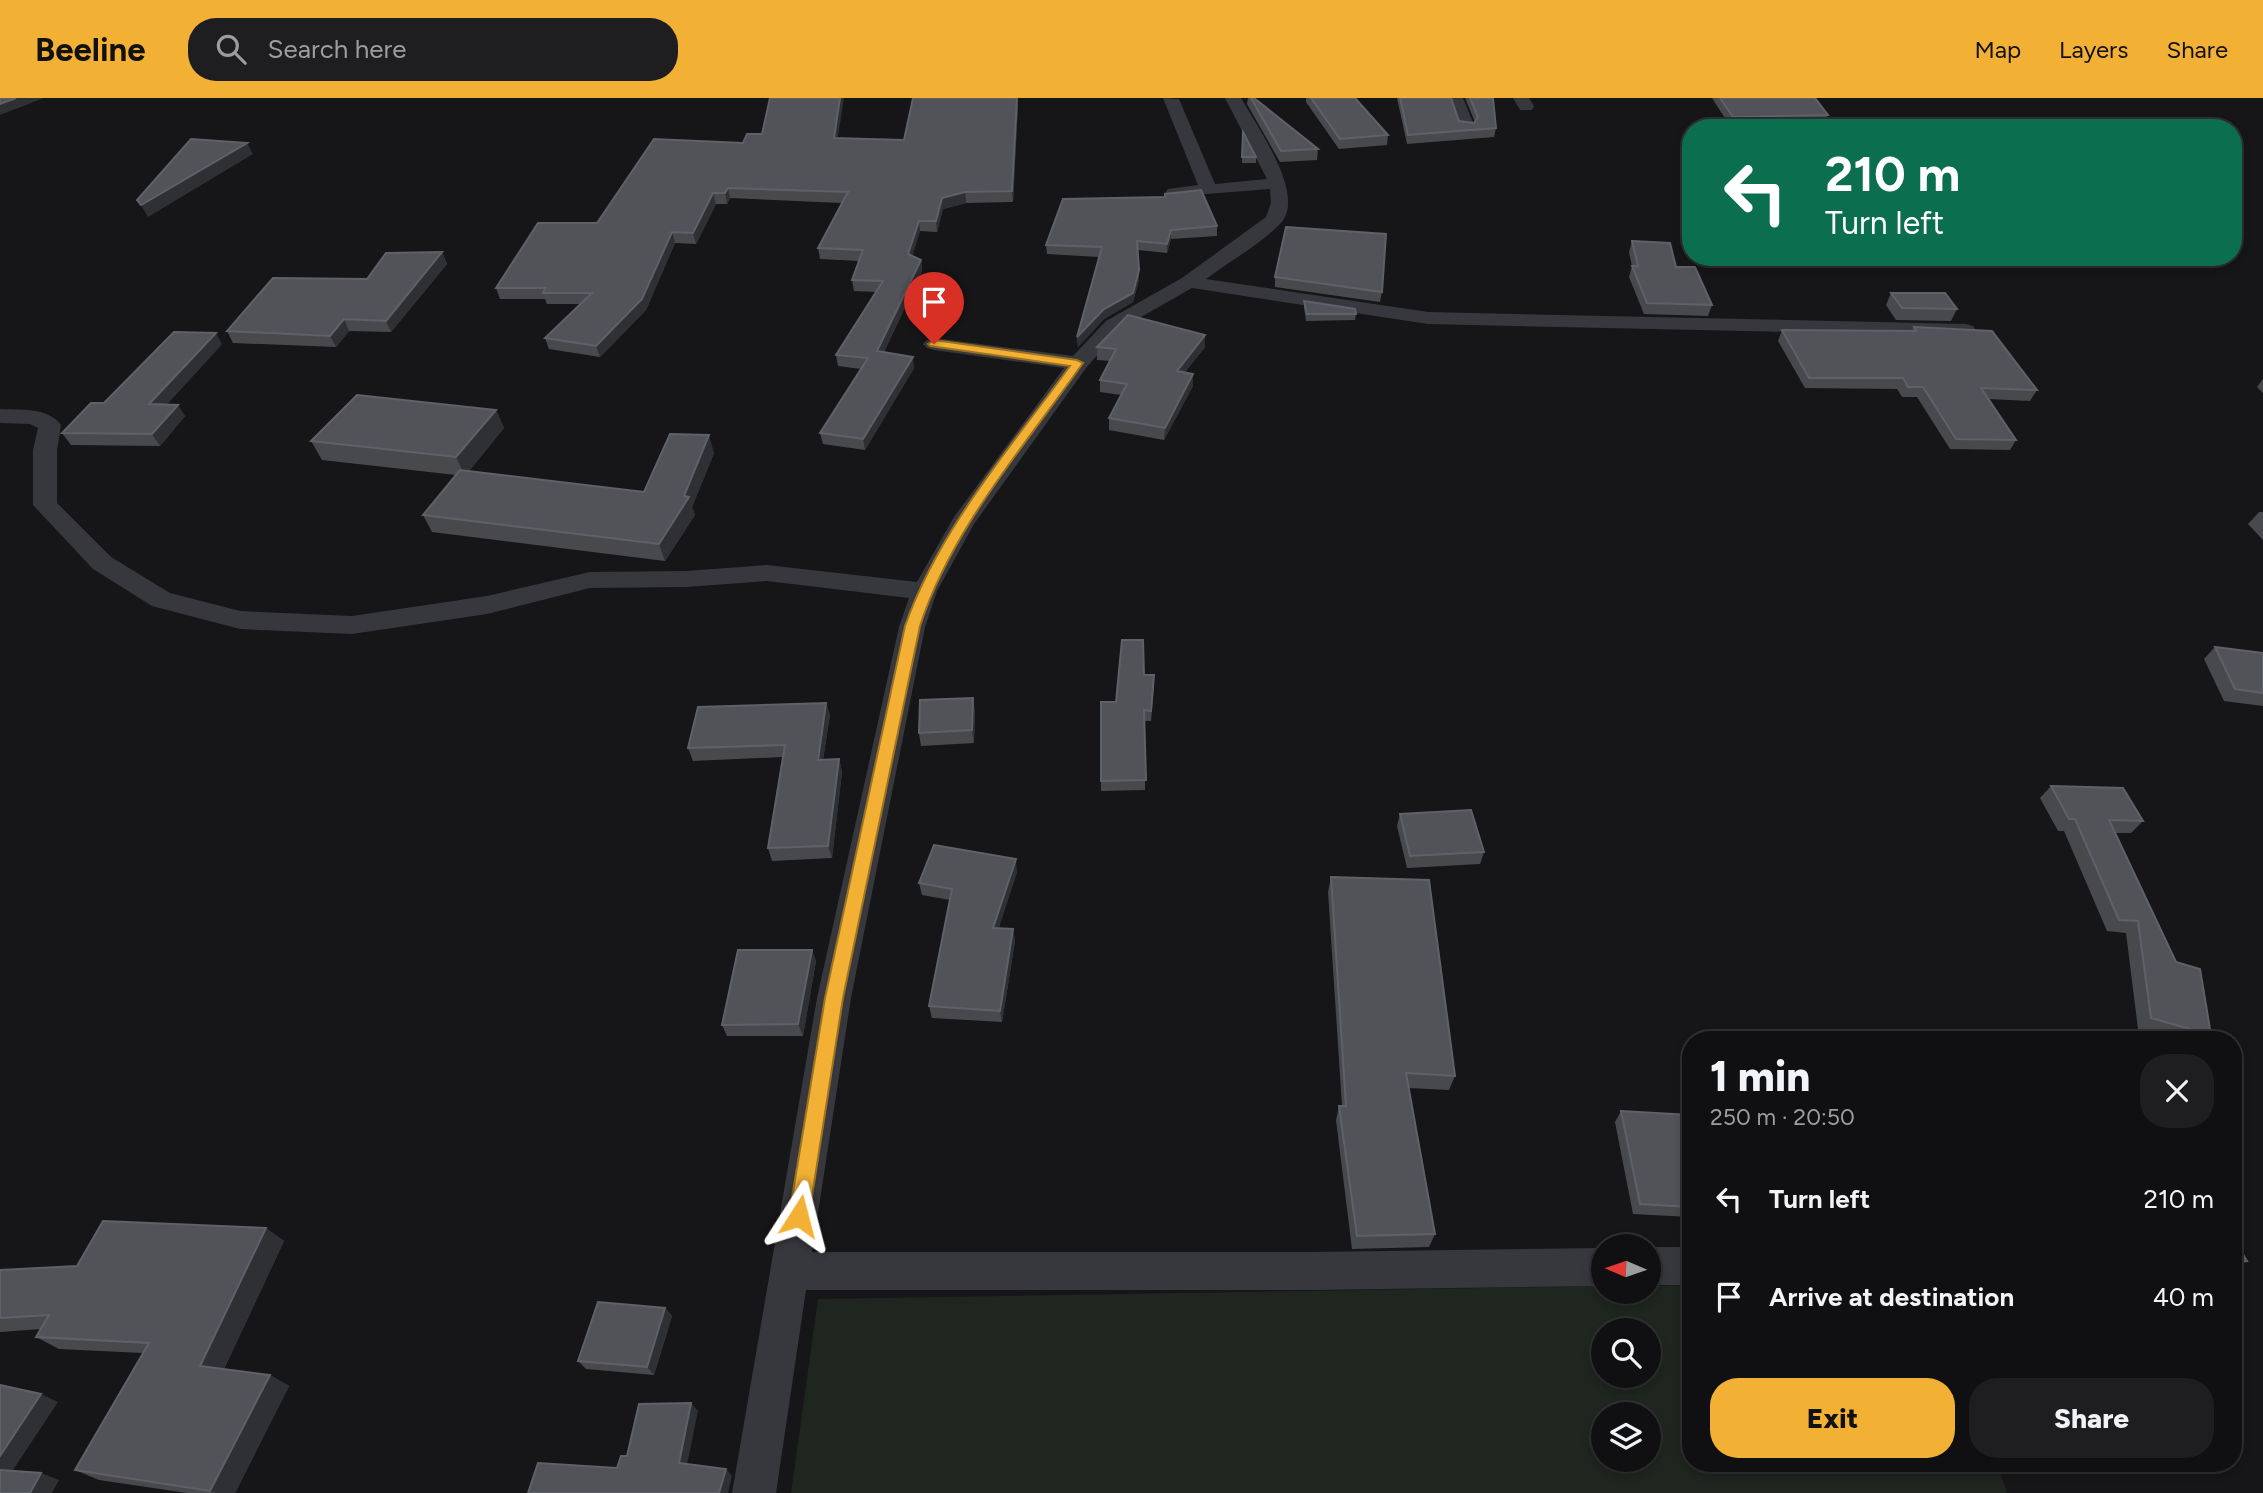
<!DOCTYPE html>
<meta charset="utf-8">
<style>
:root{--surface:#101012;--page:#1e1e20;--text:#f1f3f6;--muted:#9c9d9f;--line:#303032;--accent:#f2b134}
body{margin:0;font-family:Figtree,sans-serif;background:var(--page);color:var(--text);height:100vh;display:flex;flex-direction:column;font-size:26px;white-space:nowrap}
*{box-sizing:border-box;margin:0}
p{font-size:23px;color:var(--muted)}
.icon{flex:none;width:38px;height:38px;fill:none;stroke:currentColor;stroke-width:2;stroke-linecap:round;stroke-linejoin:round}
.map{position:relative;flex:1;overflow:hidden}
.details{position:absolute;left:1682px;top:933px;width:560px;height:441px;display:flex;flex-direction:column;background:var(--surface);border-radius:28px;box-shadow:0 4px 10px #0003,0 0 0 2px var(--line)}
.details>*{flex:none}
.top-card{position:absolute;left:1682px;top:21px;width:560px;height:147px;border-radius:28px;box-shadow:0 4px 10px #0003,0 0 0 2px var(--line);background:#0b6e4f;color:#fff;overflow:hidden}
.needle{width:46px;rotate:272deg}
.controls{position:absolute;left:1591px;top:1136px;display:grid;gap:14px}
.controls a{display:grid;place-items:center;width:70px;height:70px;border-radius:50%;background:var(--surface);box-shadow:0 4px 10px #0003,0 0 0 2px var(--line);font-size:35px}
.pin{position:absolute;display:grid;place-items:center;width:60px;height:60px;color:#fff;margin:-72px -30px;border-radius:50% 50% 50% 0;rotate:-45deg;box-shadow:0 0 7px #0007}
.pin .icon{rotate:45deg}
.me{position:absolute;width:77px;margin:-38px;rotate:9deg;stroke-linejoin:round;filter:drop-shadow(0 0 5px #0008)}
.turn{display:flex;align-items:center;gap:24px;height:147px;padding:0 28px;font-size:32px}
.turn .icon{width:91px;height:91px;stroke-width:2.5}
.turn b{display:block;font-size:49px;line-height:60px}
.round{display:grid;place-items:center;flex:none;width:74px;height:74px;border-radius:28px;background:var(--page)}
.summary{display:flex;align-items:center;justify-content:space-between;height:119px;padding:0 28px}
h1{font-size:42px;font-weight:800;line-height:52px}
.cta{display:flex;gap:14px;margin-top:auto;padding:14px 28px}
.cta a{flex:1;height:80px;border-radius:28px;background:var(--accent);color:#111;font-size:28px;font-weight:800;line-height:80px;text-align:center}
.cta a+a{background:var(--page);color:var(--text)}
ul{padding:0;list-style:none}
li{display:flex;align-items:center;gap:21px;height:98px;padding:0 28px}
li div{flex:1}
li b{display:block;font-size:26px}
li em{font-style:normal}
header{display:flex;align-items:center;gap:42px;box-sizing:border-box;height:98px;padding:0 35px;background:var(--accent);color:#111}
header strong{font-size:33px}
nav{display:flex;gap:38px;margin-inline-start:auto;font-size:24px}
.search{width:490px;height:63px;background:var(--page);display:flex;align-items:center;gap:18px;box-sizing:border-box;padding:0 24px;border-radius:28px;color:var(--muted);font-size:26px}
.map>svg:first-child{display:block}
.green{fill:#1e261f;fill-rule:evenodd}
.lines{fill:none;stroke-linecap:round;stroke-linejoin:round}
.street{fill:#37383d;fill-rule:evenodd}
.wall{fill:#47494d}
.shaded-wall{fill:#2f3033}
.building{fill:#525359;stroke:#5f6168;stroke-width:2}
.route{fill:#f2b134;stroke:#9d7322;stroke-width:2}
</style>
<header>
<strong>Beeline</strong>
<div class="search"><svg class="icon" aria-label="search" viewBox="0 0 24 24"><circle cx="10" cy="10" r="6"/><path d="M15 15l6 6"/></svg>Search here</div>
<nav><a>Map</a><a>Layers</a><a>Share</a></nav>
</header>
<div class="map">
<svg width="2263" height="1395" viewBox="0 0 2263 1395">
<rect width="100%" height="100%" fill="#161618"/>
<path class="green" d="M1690 1187V1365H1997L2007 1395H791L818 1201 1603 1188V1194H1648L1649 1188ZM1603 1232H1648V1278H1603ZM1603 1316H1648V1362H1603Z"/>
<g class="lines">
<g class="street">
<path d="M1163 0 1179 1 1215 86 1267 81 1225 0H1241C1256 27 1308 99 1280 126 1259 147 1230 163 1206 181L1428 214 1966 226 1973 228 1976 232 1973 236 1966 238 1428 226 1192 190 1120 231 1086 270 974 426 937 493 925 529 851 900 812 1154H1311L1603 1150V1188L1311 1192H806L776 1395H732L817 900 899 529 909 500 767 483 686 489 590 490 487 516 352 536 240 531 152 508 93 471 33 407V352L38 330 30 326 0 325V311C20 312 48 309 61 327L57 352V405L111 459 170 495 240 513 352 518 487 498 590 474 686 473 767 467 917 484 954 419 1064 270 934 252 927 250 923 246 927 242 934 240 1073 258 1106 223 1182 180 1266 119 1271 105 1270 91 1168 99 1165 95 1168 91 1198 87Z"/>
<polygon points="1447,0 1463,0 1474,27 1472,31 1460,31"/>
<polygon points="1513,0 1529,0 1534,8 1532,12 1520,12"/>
<rect x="1648" y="1149" width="42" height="38"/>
</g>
</g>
<g class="wall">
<polygon points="1248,0 1254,0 1318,51 1317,62 1280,64 1247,6"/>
<polygon points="1306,0 1355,0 1388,37 1387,47 1339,51 1306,4"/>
<polygon points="1397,0 1451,0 1459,23 1474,25 1475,24 1465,0 1493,0 1496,30 1494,39 1407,46"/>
<polygon points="1712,0 1815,0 1828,17 1824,26 1730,28"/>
<polygon points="1018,7 1013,104 966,105 943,111 937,134 920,133 912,158 921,162 922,173 884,254 914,270 865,352 823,346 820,335 861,271 838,268 836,257 876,194 854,193 852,182 859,163 820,161 818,150 842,105 730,100 727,106 716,106 696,146 675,145 646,212 600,259 549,251 545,240 581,206 547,206 545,201 500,201 496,190 597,125 743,45 838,40 904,42"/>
<polygon points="1243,34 1256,59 1256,65 1242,65"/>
<polygon points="1063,101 1217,128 1217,138 1171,141 1167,155 1138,152 1139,182 1133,204 1104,221 1078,249 1077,239 1099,159 1047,156 1046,147"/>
<polygon points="1632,143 1676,169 1712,207 1708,218 1644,216 1629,179 1632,168 1629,154"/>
<polygon points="442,154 447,166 391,234 349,233 336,249 233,245 227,233"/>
<polygon points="1275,179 1382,194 1380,204 1275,189"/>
<polygon points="1891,195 1957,211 1951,223 1896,222 1886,207"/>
<polygon points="1304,203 1356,216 1355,222 1306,223 1304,210"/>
<polygon points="1914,229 2037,292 2030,303 1989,301 2016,342 2010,352 1950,351 1917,299 1902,299 1897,291 1805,290 1778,243 1782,232 1912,233"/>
<polygon points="222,246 167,306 185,318 160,348 71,347 62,335 104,305"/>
<polygon points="1097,249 1205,249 1185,274 1193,288 1164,342 1109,332 1109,320 1121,297 1100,294 1100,282 1110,263 1097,262"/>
<polygon points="2263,281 2263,295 2257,289"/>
<polygon points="496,312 504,330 469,373 644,394 714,355 692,409 695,417 665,463 432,434 423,417 456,377 322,362 311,343"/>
<polygon points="2259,414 2263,414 2263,442 2248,426"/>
<polygon points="2215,549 2263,555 2263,608 2224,603 2204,561"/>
<polygon points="1144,577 1154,587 1151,623 1145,623 1145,692 1101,693 1101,604 1116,604"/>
<polygon points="826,605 830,617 823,662 839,661 842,674 832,760 772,763 768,750 783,659 693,663 688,650"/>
<polygon points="975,612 974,645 921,648 919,635"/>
<polygon points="2051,688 2143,723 2131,735 2115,735 2211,937 2205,942 2174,942 2138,931 2126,835 2107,833 2064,733 2058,733 2040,700"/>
<polygon points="1400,716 1484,754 1480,766 1407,770 1397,728"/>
<polygon points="1017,774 998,831 1013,831 1015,843 1002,924 932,920 929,908 950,802 922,797 919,785"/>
<polygon points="1331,779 1455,978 1449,992 1408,990 1435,1136 1429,1149 1352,1151 1336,1022 1339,1008 1342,1008 1328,794"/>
<polygon points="812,852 816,863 803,938 727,938 722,927"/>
<polygon points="1621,1013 1690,1017 1690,1119 1633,1116 1615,1024"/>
<polygon points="266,1130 284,1143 224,1271 270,1277 289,1288 235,1395 187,1395 99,1382 75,1372 143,1255 59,1251 36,1239 41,1231 0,1234 0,1172 77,1168"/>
<polygon points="2233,1140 2247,1163 2233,1171"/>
<polygon points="665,1210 672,1218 654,1277 586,1271 578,1263"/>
</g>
<g class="shaded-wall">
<polygon points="16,0 44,0 0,17 0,6"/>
<polygon points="840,0 844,0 836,51 834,40"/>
<polygon points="1017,0 1018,7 1013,104 1012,93"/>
<polygon points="247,45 253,56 148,119 141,107"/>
<polygon points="728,90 730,100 727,106 725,95"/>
<polygon points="965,94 966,105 943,111 937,134 936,123 942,100"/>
<polygon points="713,95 716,106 696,146 693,135"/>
<polygon points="919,123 920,133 910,166 908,156"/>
<polygon points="1171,132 1171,141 1167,155 1167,146"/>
<polygon points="672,134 675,145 646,212 600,259 596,248"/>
<polygon points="442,154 447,166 391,234 386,223"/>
<polygon points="921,162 922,173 879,264 877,253"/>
<polygon points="1139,172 1139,182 1133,204 1104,221 1078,249 1077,239"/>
<polygon points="344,221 349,233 336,249 330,238"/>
<polygon points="216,235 222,246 157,317 149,306"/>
<polygon points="1205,237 1205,249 1176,285 1177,273"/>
<polygon points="913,259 914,270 865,352 863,341"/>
<polygon points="1193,276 1193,288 1164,342 1165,330"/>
<polygon points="178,307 185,318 160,348 152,336"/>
<polygon points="496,312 504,330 465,378 456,359"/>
<polygon points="709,337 714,355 692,409 695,417 665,463 659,446 684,398"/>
<polygon points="973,600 975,612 974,645 972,632"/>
<polygon points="826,605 830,617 821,674 818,662"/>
<polygon points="839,661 842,674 832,760 828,748"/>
<polygon points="1016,761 1017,774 995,842 993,830"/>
<polygon points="1013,831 1015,843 1002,924 1000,913"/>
<polygon points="812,852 816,863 803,938 798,926"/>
<polygon points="266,1130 284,1143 220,1279 200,1268"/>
<polygon points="665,1210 672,1218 654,1277 647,1269"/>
<polygon points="270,1277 289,1288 235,1395 216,1395 210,1393"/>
<polygon points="41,1296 58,1304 9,1378 0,1375 0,1358"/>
<polygon points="691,1305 698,1313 686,1372 679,1365"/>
<polygon points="726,1371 732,1378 728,1395 719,1395"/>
<polygon points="41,1375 59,1382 52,1395 30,1395"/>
</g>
<g class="building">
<polygon points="0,0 16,0 0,6"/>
<polygon points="770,0 840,0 834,40 904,42 913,0 1017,0 1012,93 965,94 942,100 936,123 919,123 908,156 921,162 877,253 913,259 863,341 820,335 868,260 836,257 883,183 852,182 863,152 818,150 848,94 728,90 725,95 713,95 693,135 672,134 642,201 596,248 545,240 592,195 543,195 545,190 496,190 538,125 597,125 654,41 743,45 747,36 762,36"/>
<polygon points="1251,0 1254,0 1318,51 1281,53"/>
<polygon points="1311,0 1355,0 1388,37 1340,41"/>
<polygon points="1400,0 1451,0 1459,23 1474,25 1478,19 1470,0 1493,0 1496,30 1408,37"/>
<polygon points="1720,0 1815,0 1828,17 1733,19"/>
<polygon points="1243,34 1256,59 1242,59"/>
<polygon points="191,41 247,45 141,107 137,102"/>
<polygon points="1201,92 1217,128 1171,132 1167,146 1137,143 1139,172 1133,195 1104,211 1077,239 1102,149 1046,147 1063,101 1165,99 1165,96"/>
<polygon points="1286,129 1386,136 1382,194 1275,179"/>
<polygon points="1632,143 1670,145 1676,169 1695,169 1712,207 1647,205 1632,168 1638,168"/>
<polygon points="442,154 386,223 344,221 330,238 227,233 273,180 367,181 386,155"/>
<polygon points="1891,195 1945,195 1957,211 1902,210"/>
<polygon points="1304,203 1355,211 1356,216 1307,216"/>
<polygon points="1128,217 1205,237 1177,273 1193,276 1165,330 1109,320 1127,286 1100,282 1116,251 1097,249"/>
<polygon points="1914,229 1992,233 2037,292 1981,290 2016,342 1956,341 1923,289 1908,289 1903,280 1809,280 1782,232 1916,233"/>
<polygon points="174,234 216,235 149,306 178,307 152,336 62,335 91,305 104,305"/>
<polygon points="357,297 496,312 456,359 311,343"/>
<polygon points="670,336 709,337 684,398 689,399 659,446 423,417 460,372 644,394"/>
<polygon points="1122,542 1143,542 1144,577 1154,577 1151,613 1144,612 1146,682 1101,683 1101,604 1116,604"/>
<polygon points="2215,549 2263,555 2263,595 2235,591"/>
<polygon points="973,600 972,632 919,635 920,602"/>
<polygon points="826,605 818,662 839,661 828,748 768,750 785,647 688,650 698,609"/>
<polygon points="2051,688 2123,690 2143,723 2109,722 2176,864 2200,871 2211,937 2151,920 2138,823 2119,822 2075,721 2069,721"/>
<polygon points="1471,712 1484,754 1410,758 1400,716"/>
<polygon points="934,747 1016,761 993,830 1013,831 1000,913 929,908 952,791 919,785"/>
<polygon points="1331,779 1429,782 1455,978 1406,975 1435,1136 1357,1138 1339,1008 1346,1008"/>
<polygon points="738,852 812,852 798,926 722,927"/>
<polygon points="1621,1013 1690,1017 1690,1109 1640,1106"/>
<polygon points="103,1123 266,1130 200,1268 270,1277 210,1393 75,1372 149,1245 36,1239 49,1217 0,1220 0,1172 77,1168"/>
<polygon points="2233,1140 2247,1163 2233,1164"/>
<polygon points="598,1204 665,1210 647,1269 578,1263"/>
<polygon points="0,1287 41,1296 0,1358"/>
<polygon points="691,1305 679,1365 726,1371 719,1395 528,1395 538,1365 617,1370 621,1358 627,1358 639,1306"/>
<polygon points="0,1372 41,1375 30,1395 0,1395"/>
</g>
<path class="route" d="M934 242 1077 262 1083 265C1024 349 952 430 920 528L843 900 809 1118 806 1125 799 1128 792 1125 789 1118 825 900 905 528C939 431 1010 350 1070 268L930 248 928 246Z"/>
</svg>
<div class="controls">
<a><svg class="needle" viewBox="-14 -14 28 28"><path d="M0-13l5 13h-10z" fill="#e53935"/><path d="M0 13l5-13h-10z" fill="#9c9d9f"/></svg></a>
<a><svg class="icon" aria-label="search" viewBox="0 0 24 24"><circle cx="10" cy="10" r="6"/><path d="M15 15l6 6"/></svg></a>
<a><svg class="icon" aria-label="layers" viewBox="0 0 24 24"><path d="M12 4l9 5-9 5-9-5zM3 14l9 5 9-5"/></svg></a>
</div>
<div class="pin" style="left:934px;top:246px;background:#d93025"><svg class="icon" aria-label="arrive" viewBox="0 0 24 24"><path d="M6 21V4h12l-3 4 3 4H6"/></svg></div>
<svg class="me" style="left:799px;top:1118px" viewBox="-20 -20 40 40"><path d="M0-17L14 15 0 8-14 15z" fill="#f2b134" stroke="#fff" stroke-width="4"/></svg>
<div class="top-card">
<div class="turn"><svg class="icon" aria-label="left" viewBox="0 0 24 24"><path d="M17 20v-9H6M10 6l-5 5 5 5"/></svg><div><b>210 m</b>Turn left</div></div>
</div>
<section class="details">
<div class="summary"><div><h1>1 min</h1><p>250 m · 20:50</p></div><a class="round"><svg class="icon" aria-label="close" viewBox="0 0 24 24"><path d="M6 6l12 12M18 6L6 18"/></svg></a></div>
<ul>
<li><svg class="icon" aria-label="left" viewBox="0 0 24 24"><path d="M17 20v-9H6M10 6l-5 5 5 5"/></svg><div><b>Turn left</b></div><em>210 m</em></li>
<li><svg class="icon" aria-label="arrive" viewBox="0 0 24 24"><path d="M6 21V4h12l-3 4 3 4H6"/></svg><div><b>Arrive at destination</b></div><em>40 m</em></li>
</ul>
<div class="cta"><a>Exit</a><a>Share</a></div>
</section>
</div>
